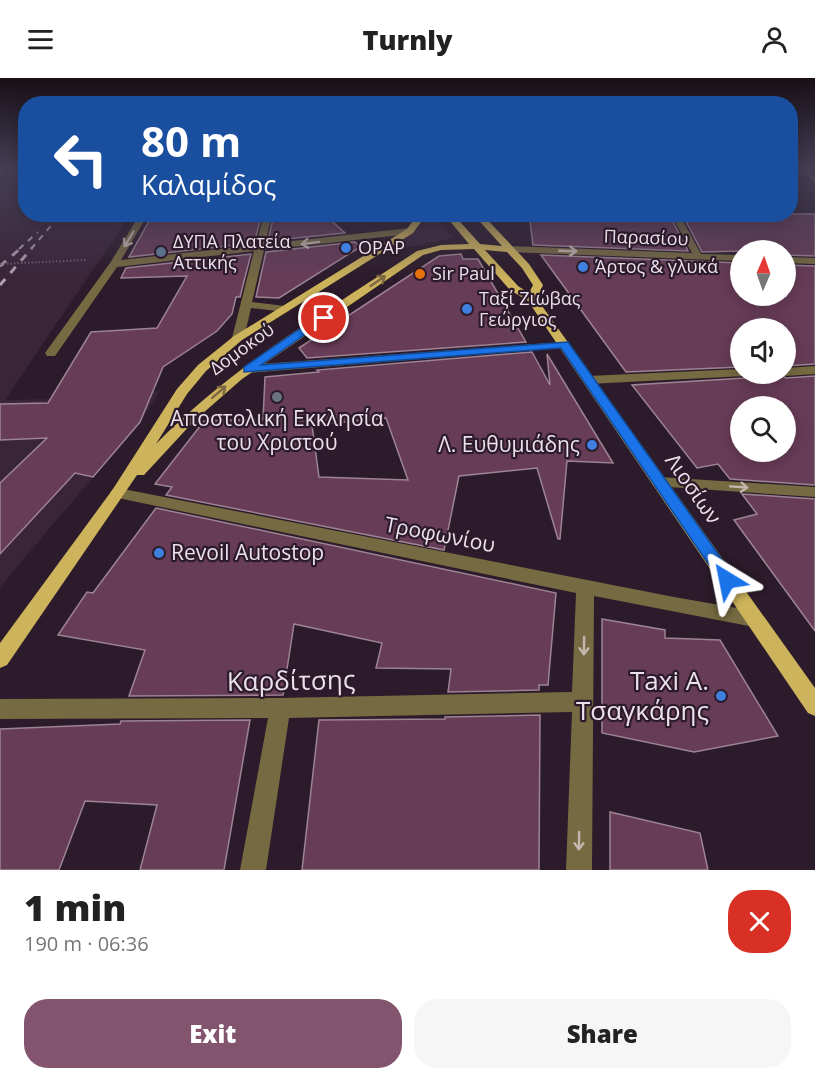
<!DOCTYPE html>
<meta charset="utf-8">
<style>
:root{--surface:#fff;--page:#f6f6f6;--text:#222;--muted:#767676;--accent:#82546e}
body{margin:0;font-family:"Open Sans",sans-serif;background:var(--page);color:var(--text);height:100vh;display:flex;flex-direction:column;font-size:22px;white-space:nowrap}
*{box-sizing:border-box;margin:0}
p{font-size:20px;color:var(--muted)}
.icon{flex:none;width:33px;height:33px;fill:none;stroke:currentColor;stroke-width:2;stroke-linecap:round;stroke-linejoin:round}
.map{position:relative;height:792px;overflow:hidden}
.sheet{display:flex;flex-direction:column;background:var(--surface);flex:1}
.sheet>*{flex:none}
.guide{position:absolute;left:18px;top:18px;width:780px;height:126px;border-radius:24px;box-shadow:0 3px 15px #0003;background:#1a4fa0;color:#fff;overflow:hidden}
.needle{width:39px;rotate:2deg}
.fabs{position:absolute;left:730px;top:162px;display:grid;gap:12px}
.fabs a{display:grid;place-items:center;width:66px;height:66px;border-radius:50%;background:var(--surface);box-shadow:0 3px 15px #0003;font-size:30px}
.pin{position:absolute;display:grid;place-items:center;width:51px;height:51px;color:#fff;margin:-26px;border:3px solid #fff;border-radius:50%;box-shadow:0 2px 6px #0007}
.me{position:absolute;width:66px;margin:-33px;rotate:325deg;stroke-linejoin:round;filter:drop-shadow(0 0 4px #0008)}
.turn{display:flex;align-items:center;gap:21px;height:126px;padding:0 24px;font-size:27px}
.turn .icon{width:78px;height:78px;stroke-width:2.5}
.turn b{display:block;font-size:42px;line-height:51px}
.round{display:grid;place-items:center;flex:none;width:63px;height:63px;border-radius:24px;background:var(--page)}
.overview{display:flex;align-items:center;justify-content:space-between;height:102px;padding:0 24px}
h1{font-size:36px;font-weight:800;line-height:45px}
.primary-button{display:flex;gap:12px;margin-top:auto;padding:12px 24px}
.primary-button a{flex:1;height:69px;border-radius:24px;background:var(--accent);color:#fff;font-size:24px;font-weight:800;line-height:69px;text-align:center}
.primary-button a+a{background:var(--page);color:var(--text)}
header{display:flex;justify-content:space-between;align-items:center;height:78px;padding:0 24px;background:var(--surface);font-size:27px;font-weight:800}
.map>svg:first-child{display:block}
.built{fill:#3a2438}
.building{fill:#673c57;stroke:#9d8492;stroke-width:1.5;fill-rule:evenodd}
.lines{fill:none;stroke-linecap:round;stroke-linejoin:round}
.minor{fill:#766a42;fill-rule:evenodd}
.major{fill:#cdb35b;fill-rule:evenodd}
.rail-far1{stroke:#afa1ad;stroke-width:2;stroke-dasharray:6 6;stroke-linecap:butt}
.rail{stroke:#afa1ad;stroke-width:3;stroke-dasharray:8 8;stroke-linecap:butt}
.path-bridge{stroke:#6b5c6a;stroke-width:2;stroke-dasharray:1.5 2;stroke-linecap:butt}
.oneway{stroke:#c3b7b0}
.oneway2{stroke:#7c6742}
.route{fill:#1a73e8;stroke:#114b97;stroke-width:1.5}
.shop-dot{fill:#3f7fe0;stroke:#2c1b2a;stroke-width:2}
.service-dot{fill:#5c6f8a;stroke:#2c1b2a;stroke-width:2}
.food-dot{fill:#e8710a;stroke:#2c1b2a;stroke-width:2}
.worship-dot{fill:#6b7280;stroke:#2c1b2a;stroke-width:2}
.labels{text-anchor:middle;stroke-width:4.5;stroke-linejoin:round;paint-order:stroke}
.far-street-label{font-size:18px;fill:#ece0eb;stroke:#2c1b2a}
.far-poi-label{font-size:18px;fill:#ece0eb;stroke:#2c1b2a;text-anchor:start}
.poi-label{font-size:21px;fill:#ece0eb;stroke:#2c1b2a}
.street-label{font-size:21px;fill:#ece0eb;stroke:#2c1b2a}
.near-street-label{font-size:26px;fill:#ece0eb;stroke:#2c1b2a}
.near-poi-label{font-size:26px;fill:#ece0eb;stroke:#2c1b2a;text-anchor:end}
</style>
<header><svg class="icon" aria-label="menu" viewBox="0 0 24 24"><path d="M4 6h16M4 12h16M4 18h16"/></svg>Turnly<svg class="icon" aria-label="person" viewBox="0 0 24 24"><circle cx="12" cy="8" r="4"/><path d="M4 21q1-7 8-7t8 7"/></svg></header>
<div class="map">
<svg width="815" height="792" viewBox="0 0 815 792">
<rect width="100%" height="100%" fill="#2c1b2a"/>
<g class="built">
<polygon points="25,91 26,136 130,137 5,322 108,320 119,313 160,313 140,344 0,509 0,106"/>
<polygon points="431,138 435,138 453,160 409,169 394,167 416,153"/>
</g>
<g class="building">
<polygon points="153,136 262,136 254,165 129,179"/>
<polygon points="274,136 324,136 345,155 268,163"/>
<polygon points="529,136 669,136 688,173 533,167"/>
<polygon points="682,136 815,136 815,178 786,177 786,172 702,174"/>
<polygon points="355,164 360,169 279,220 256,219 266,174"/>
<polygon points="251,176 240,219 236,219 232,236 217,253 163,289 140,344 93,399 75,395 0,476 0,405 47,360 0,362 0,326 48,325 91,254 157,250 187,198 121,200 126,190"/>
<polygon points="461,176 463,181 478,181 526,264 307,280 299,270 439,178"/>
<polygon points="541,177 741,185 741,218 786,218 786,187 815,188 815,286 786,288 786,250 741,250 741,289 626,294"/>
<path d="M532 274 550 307 547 276 613 385 567 383 560 461H558L537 390 459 398 444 472 166 417 172 409 155 406 204 343 263 341 265 299 319 294 317 292ZM386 340 408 402 319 399 312 347Z"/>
<path d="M749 296H779L786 300 815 298V407L730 401 718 386 697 390 632 307 745 300ZM741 328H786V374H741Z"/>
<polygon points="742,416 815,421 815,553 734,442 757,436"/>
<polygon points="156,430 556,515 548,607 539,607 539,612 448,614 451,591 376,590 382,565 294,546 283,617 129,618 145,572 58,557 87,514 93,515"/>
<polygon points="602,541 665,552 665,560 720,562 778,658 694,674 602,655"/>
<polygon points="540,637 539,792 302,792 319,642 445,641 445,639"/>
<polygon points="250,642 224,792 140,792 157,727 85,723 59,792 0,792 0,651 120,646 121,643"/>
<polygon points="610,734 700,755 708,792 610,792"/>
</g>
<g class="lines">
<g class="minor">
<polygon points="0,91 8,91 0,96"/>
<polygon points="801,91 808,91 815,99 815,105"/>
<polygon points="140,136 148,136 121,182 256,167 264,136 272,136 265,166 410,150 414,153 410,156 264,172 252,224 285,228 290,231 285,234 251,230 244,260 238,263 232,260 254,173 117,189 55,278 47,278 45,275 110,185"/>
<polygon points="671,136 679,136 701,176 741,177 741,183 509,174 504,171 509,168 692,175"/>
<polygon points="786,179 815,180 815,186 786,185"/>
<polygon points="564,264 568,265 568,269 248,295 242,291 248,287"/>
<polygon points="815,288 815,296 786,298 781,296 786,296 786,290"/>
<polygon points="741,291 741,296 747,296 745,298 588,306 582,302 588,298"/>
<polygon points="659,399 815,409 815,419 654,408 651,404"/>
<polygon points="118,410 674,519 754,533 761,535 763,541 761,547 754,549 594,518 592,792 566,792 572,634 289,640 266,792 240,792 268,640 0,641 0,621 280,620 572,614 576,515 113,419 110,415 113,411"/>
</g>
<path class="major" d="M418 136H427L413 155 242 262 206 293 187 316 156 366C232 288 327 233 417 173L441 167 469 166 444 136H453L480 166 502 168 473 136H482L529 186 543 207 537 221 815 610V638L808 635 528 223 510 212 474 171 441 172 423 177 242 301 194 343 144 397H137L7 587 0 590V565L113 411 177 311 198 287 234 258 407 151ZM485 172 507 174 522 190 533 207 529 215 518 208Z"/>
<g class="rail-far1">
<polyline points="19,171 38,154"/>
<polyline points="31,171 61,136"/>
</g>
<g class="rail">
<polyline points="0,188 21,170"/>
<polyline points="0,207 32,170"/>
</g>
<polyline class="path-bridge" points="0,186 86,182"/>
</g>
<defs><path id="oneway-shaft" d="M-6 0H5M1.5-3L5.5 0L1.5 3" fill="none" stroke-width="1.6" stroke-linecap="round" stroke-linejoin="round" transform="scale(1.5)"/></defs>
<g class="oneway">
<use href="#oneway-shaft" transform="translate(129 161) rotate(121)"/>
<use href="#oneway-shaft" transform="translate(310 165) rotate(173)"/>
<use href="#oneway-shaft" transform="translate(568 173) rotate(2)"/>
<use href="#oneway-shaft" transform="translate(739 409) rotate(4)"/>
<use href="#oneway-shaft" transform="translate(584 568) rotate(91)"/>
<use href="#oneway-shaft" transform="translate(579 763) rotate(91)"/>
</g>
<g class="oneway2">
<use href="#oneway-shaft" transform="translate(378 203) rotate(-34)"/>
<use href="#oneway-shaft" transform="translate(219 314) rotate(-41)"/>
</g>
<linearGradient id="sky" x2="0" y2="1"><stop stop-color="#180f17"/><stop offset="0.45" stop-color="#453f55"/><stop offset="1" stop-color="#453f55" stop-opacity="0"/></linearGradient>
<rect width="815" height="202" fill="url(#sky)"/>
<polygon class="route" points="320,237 329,240 261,287 568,264 733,497 735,502 733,506 727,508 722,506 561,270 244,294 244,289"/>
<g class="shop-dot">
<circle cx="346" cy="170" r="6"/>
<circle cx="583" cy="189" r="6"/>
<circle cx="467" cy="231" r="6"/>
<circle cx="592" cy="367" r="6"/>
<circle cx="159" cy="475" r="6"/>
<circle cx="721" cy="618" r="6"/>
</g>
<circle class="service-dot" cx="161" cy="174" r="6"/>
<circle class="food-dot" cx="420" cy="196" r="6"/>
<circle class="worship-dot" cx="277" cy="319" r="6"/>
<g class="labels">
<g class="far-street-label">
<text transform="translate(646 160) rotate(2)" y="6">Παρασίου</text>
<text transform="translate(242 271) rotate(-36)" y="6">Δομοκού</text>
</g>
<g class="far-poi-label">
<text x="173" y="170">ΔΥΠΑ Πλατεία<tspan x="173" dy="21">Αττικής</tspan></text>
<text x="358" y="176">OPAP</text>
<text x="595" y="195">Άρτος &amp; γλυκά</text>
<text x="432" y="202">Sir Paul</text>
<text x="479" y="227">Ταξί Ζιώβας<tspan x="479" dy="21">Γεώργιος</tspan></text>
</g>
<g class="poi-label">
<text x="277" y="348">Αποστολική Εκκλησία<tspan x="277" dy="24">του Χριστού</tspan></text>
<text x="580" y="374" text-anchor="end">Λ. Ευθυμιάδης</text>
<text x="171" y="482" text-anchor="start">Revoil Autostop</text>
</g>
<g class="street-label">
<text transform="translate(693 411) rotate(55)" y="7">Λιοσίων</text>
<text transform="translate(440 457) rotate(11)" y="7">Τροφωνίου</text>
</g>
<g class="near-street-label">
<text transform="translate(291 603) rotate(-1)" y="9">Καρδίτσης</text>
</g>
<g class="near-poi-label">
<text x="709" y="612">Taxi Α.<tspan x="709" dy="30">Τσαγκάρης</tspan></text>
</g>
</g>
</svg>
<div class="fabs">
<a><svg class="needle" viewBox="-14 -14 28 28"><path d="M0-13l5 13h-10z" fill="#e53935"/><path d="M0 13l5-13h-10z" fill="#767676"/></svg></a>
<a><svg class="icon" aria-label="sound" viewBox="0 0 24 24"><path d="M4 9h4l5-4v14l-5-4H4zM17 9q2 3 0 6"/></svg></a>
<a><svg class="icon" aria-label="search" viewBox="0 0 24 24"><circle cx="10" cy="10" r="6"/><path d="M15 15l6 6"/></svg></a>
</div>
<div class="pin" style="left:324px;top:240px;background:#d93025"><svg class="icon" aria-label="arrive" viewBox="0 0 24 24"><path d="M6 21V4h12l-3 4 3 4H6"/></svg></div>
<svg class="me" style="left:727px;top:502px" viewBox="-20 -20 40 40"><path d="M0-17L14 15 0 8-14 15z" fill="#1a73e8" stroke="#fff" stroke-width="4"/></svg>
<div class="guide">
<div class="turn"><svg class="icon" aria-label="left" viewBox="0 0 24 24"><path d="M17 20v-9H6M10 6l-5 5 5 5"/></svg><div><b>80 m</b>Καλαμίδος</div></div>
</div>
</div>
<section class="sheet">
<div class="overview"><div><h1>1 min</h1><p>190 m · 06:36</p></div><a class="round" style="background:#d93025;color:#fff"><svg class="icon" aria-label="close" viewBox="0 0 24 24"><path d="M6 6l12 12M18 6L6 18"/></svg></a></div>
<div class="primary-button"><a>Exit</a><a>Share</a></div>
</section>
